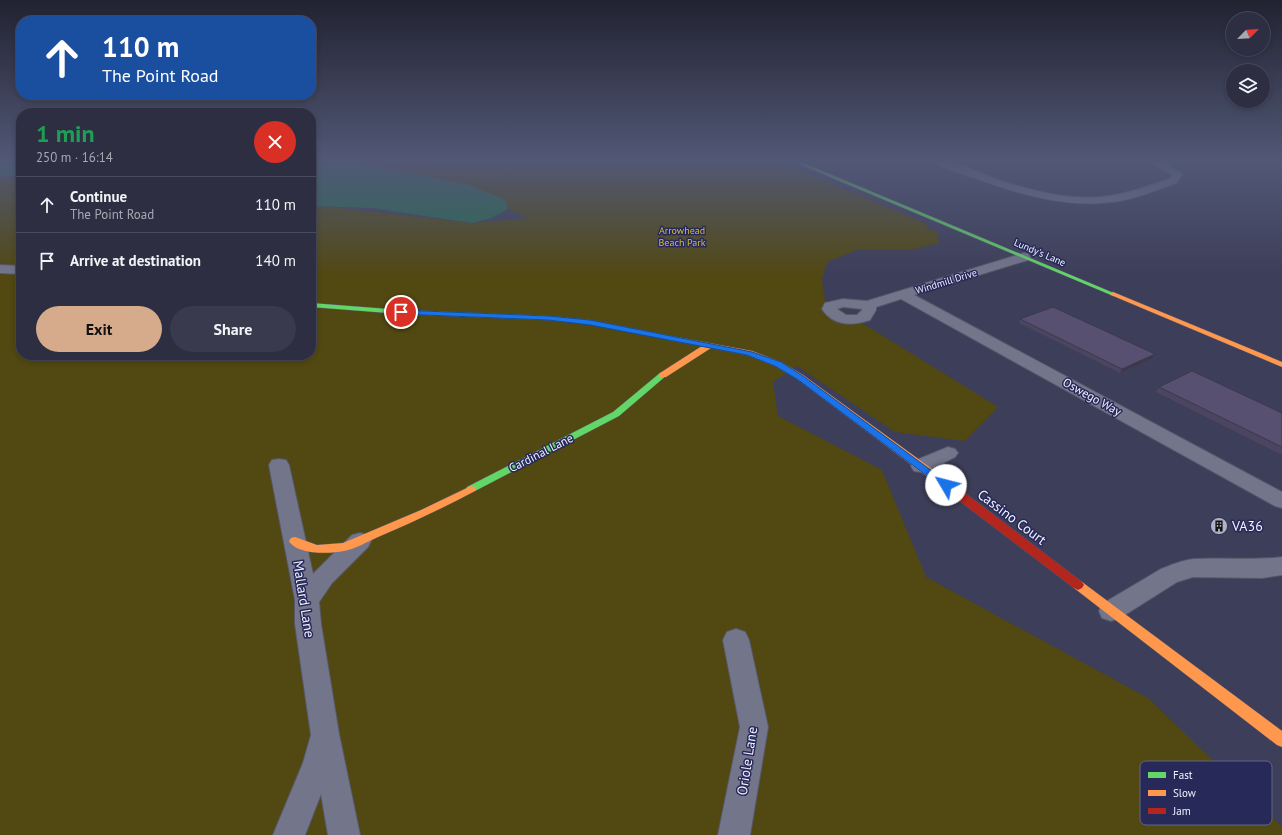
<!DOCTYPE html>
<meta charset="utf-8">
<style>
:root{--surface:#2e2e43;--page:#3a3a4e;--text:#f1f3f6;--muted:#a7a8b2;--line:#494a5c;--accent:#d6ab8b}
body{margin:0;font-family:"PT Sans",sans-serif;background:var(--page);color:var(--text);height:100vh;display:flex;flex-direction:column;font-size:15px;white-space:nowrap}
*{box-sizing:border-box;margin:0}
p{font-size:13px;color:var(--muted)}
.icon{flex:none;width:22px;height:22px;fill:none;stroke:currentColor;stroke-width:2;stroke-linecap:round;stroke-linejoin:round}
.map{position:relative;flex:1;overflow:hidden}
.drawer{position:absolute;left:16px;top:108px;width:300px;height:252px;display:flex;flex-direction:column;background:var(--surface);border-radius:16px;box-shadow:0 2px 6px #0003,0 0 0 1px var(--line)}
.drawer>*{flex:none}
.top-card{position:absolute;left:16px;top:16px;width:300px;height:84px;border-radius:16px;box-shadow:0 2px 6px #0003,0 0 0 1px var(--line);background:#1a4fa0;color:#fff;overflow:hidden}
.needle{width:26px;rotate:66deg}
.buttons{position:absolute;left:1226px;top:12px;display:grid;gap:8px}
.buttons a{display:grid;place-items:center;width:44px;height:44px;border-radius:50%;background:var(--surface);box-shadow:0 2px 6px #0003,0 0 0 1px var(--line);font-size:20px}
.pin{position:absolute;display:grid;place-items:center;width:34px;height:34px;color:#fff;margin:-17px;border:2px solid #fff;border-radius:50%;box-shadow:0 1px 4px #0007}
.me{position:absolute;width:44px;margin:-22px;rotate:307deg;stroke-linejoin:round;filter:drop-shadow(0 0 3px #0008)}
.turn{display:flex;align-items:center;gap:14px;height:84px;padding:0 20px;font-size:18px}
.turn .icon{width:52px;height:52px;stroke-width:2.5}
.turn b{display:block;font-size:28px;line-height:34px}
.round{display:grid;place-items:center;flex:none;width:42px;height:42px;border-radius:21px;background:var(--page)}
.overview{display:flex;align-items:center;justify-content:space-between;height:68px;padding:0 20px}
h1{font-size:24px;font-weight:600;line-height:30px;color:#1e9e55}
.button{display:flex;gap:8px;margin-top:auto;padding:8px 20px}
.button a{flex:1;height:46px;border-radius:24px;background:var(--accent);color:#111;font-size:16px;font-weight:600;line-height:46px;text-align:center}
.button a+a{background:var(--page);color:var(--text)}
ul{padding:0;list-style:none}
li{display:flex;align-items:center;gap:12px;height:56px;padding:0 20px;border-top:1px solid var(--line)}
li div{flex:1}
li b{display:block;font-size:15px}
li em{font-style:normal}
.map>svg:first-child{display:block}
.green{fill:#514812}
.water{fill:#266b4c}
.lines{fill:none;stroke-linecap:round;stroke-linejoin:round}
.street-casing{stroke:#58586c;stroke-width:2}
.fast-casing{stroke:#58586c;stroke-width:1}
.slow-casing{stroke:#58586c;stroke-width:1}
.jam-casing{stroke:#58586c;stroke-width:1}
.street{fill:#73758b;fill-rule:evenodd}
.fast{fill:#63d668;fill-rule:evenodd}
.slow{fill:#ff974d;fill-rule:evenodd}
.jam{fill:#b3261e;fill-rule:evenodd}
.wall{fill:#4c4560}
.shaded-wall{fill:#3e384e}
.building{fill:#585070;stroke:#3e384e}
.route{fill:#1a73e8;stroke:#114b97}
.labels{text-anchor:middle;stroke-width:3;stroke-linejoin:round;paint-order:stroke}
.far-park-label{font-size:10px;fill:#d7bf35;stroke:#272959}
.far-street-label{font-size:10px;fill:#f0f2ff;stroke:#272959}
.street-label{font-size:12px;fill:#f0f2ff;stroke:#272959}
.near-street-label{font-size:14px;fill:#f0f2ff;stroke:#272959}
.near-poi-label{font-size:14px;fill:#f0f2ff;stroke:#272959;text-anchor:start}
.key{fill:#272959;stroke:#63658b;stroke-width:1}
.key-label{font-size:11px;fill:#f0f2ff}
</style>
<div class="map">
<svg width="1282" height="835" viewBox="0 0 1282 835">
<rect width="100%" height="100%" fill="#3d3e59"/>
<polygon class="green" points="342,159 774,159 929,225 924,227 938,232 939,243 915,249 857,250 827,262 822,280 825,300 998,407 965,441 895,432 797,366 773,382 778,416 882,470 926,577 1148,698 1282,827 1282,835 0,835 0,177 21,180 21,355 311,355 311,206 331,207 472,223 529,218 508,209 505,200 433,179"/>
<g class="water">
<polygon points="0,159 21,159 21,178 18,176 0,176"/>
<polygon points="311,159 342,159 469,185 505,200 508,209 492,218 472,223 372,208 311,206"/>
</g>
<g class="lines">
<g class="street-casing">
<g id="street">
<path d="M929 159C954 159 978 173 1002 181 1039 193 1080 203 1119 194 1136 191 1153 184 1169 179L1172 175 1144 159 1160 160 1182 174 1177 183C1155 190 1134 200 1112 202 1065 208 1020 194 977 179 966 175 937 166 929 159Z"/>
<path d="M1024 253 1028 254 1030 257 1028 260 914 295 1282 492V508L1275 506 901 299 876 307V310L870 320C852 326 833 326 822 309L825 303 843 299 867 301ZM843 307 862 309V310L857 315H846L837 309Z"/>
<polygon points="0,265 21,266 21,274 0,273"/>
<polygon points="948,447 955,449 958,453 955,457 928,471 921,472 914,471 911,466 914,461"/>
<polygon points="279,459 286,460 289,465 313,574 352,535 360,533 368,535 371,541 368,547 332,583 319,602 321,624 339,734 360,835 328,835 321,794 305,835 273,835 303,763 311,735 295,624 295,600 269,465 272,460"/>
<path d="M1282 557V575L1262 578 1193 577 1177 582 1120 618 1111 621 1102 618 1099 611 1102 604 1161 569C1171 565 1183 560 1194 559 1223 557 1253 561 1282 557Z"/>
<polygon points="736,629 745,632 749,640 768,727 750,835 718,835 740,727 723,640 727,632"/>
</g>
</g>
<g class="fast-casing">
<g id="fast">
<polygon points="787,159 794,159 1116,294 1113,296 1111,295"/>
<polygon points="311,303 401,310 548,316 590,320 671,336 675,338 671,340 590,324 548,320 401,314 311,307"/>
<polygon points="660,373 666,373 667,375 619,416 475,491 467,491 466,489 467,487 613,412"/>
</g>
</g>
<g class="slow-casing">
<g id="slow">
<polygon points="1267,159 1282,162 1282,164 1267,160"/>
<polygon points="1113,292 1282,362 1282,367 1111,295 1110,294"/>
<polygon points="668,336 671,336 752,351 781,362 803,375 965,493 966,496 965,499 957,499 797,379 775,366 747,355 711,348 666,377 660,377 659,375 660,373 702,346 668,340"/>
<path d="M471 486 475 487 476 489 475 491C443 508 411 523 378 537 367 542 355 549 344 551 330 554 297 555 289 541L291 538 295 537 317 545 343 543 421 510Z"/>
<polygon points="1078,580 1082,582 1282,731 1282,747 1277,745 1074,588 1072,585 1074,582"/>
</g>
</g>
<g class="jam-casing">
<polygon id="jam" points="961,492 965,493 1082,582 1084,585 1082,588 1078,590 1074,588 957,499 956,496 957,493"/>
</g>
<use href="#street" class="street"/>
<use href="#fast" class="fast"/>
<use href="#slow" class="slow"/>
<use href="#jam" class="jam"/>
</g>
<g class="wall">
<polygon points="1282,193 1282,200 1280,197"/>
<polygon points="1020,319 1155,354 1153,358 1120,373 1019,323"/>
<polygon points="1159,387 1282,413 1282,455 1156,392"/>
</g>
<polygon class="shaded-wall" points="1155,354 1153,358 1120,373 1122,369"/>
<g class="building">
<polygon points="1053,307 1155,354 1122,369 1020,319"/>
<polygon points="1192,371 1282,413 1282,447 1159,387"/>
</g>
<linearGradient id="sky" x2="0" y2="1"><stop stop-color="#222231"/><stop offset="0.58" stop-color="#515876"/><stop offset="1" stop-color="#515876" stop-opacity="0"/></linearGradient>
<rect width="1282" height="276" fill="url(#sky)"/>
<polygon class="route" points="398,310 548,316 590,320 752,352 781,362 803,376 951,485 946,488 942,487 797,379 775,366 747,355 590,325 548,320 401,314 398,314"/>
<defs>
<g id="building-disc" transform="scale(0.9)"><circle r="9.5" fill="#b1b3c5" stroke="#272959"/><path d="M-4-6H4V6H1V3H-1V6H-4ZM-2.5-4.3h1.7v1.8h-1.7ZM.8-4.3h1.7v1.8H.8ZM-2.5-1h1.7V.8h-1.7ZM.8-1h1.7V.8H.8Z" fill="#111"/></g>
</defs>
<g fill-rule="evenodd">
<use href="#building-disc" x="1219" y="526"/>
</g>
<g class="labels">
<g class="far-park-label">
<text x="682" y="234">Arrowhead<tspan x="682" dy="12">Beach Park</tspan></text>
</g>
<g class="far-street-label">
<text transform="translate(1040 252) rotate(23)" y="4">Lundy's Lane</text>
<text transform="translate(946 281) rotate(-17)" y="4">Windmill Drive</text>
</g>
<g class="street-label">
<text transform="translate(1092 397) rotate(29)" y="4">Oswego Way</text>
<text transform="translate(541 453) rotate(-27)" y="4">Cardinal Lane</text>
</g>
<g class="near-street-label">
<text transform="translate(1012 517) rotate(37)" y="5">Cassino Court</text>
<text transform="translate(304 599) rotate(81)" y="5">Mallard Lane</text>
<text transform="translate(747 761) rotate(-81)" y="5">Oriole Lane</text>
</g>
<g class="near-poi-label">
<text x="1232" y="531">VA36</text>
</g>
</g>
<rect x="1140" y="761" width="132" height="64" rx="6" class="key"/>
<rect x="1148" y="772" width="18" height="6" fill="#63d668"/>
<rect x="1148" y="790" width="18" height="6" fill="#ff974d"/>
<rect x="1148" y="808" width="18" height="6" fill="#b3261e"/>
<g class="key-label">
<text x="1173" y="779">Fast</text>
<text x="1173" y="797">Slow</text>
<text x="1173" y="815">Jam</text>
</g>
</svg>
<div class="buttons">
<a><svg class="needle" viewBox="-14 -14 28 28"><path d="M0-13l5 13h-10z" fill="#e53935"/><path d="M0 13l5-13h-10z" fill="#a7a8b2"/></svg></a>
<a><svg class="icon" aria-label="layers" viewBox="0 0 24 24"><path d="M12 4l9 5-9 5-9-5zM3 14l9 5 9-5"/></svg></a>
</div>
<div class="pin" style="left:401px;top:312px;background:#d93025"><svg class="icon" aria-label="arrive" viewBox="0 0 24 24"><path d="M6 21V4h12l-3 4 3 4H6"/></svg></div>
<svg class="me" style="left:946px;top:485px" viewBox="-20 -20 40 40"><circle r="19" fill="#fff"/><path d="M0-13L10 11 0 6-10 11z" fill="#1a73e8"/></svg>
<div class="top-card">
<div class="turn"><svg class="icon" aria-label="ahead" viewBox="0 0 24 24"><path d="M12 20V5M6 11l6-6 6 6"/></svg><div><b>110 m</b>The Point Road</div></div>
</div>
<section class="drawer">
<div class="overview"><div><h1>1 min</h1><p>250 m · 16:14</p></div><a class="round" style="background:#d93025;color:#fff"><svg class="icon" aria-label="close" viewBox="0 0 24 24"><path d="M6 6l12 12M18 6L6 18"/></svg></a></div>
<ul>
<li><svg class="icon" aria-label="ahead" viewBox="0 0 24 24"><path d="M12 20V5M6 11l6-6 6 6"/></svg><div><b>Continue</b><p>The Point Road</p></div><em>110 m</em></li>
<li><svg class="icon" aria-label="arrive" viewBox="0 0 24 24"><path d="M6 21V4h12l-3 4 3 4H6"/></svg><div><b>Arrive at destination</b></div><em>140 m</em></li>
</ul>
<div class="button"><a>Exit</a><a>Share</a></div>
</section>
</div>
